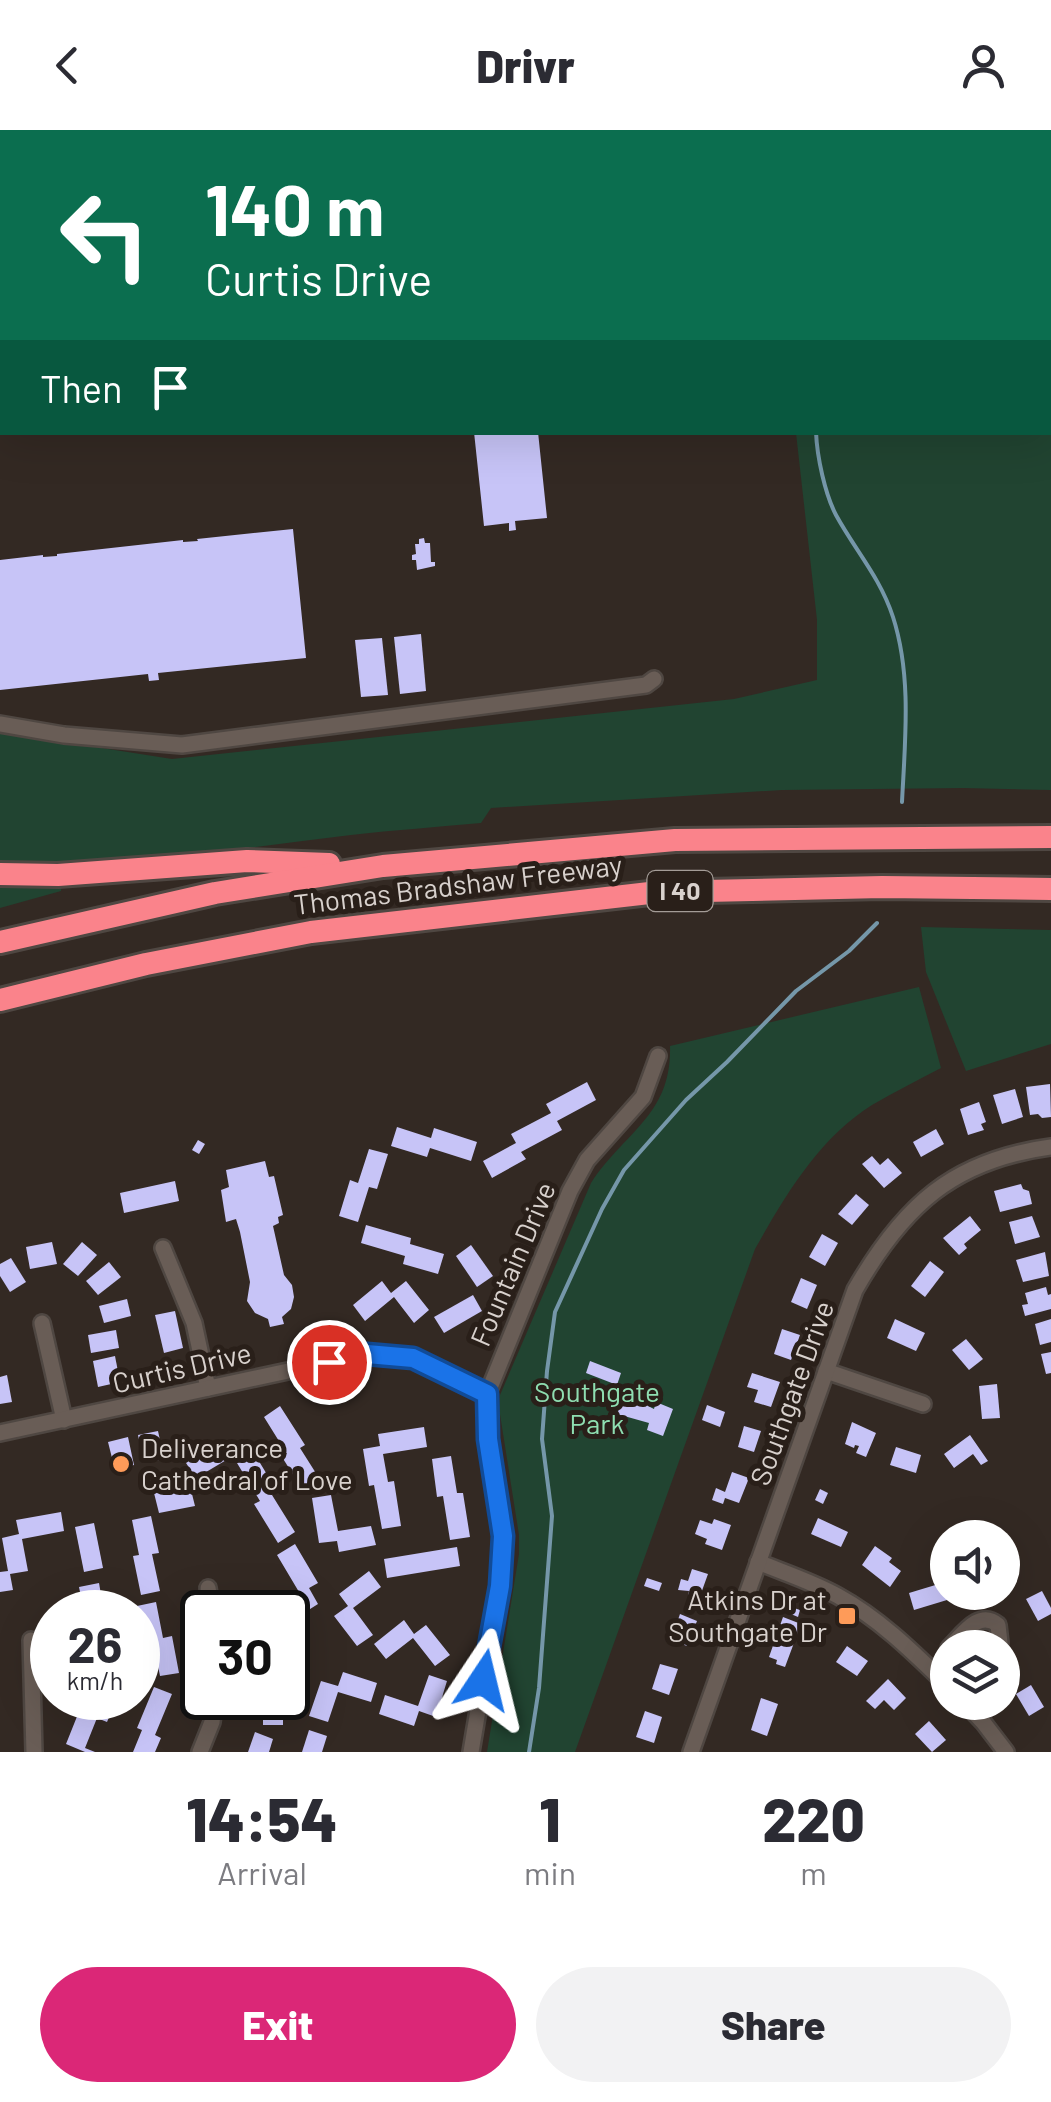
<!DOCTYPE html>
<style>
:root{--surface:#fff;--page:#f2f2f3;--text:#2b2b33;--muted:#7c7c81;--accent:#db2777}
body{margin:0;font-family:Barlow,sans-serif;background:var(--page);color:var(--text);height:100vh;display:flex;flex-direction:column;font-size:38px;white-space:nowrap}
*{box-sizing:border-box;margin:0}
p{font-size:32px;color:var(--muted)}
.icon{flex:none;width:55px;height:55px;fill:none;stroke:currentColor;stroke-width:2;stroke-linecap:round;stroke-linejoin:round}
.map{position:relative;height:1622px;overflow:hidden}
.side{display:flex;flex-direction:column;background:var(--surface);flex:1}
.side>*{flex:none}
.banner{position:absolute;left:0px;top:0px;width:1052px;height:305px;box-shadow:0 10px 40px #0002;background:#0b6e4f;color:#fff;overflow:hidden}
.buttons{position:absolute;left:930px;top:1390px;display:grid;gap:20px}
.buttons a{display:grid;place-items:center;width:90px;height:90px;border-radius:50%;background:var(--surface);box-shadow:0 10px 40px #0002;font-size:50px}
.speed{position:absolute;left:30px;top:1460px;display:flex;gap:20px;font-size:50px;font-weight:700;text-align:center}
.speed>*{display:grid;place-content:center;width:130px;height:130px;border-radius:50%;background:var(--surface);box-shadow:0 10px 40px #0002;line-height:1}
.speed small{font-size:25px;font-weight:400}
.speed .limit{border:5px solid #111;border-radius:15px;background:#fff;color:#111}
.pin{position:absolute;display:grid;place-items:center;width:85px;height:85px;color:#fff;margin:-42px;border:5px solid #fff;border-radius:50%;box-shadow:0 2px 10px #0007}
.me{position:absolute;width:110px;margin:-55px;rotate:10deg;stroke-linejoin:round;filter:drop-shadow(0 0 8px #0008)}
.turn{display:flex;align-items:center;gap:35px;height:210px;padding:0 40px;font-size:45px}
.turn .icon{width:130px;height:130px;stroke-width:2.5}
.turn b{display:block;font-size:70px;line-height:85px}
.then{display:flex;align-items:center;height:95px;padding:0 40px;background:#0003;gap:20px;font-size:38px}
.eta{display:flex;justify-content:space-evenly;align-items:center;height:170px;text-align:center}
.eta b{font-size:60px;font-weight:800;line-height:70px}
.button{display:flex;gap:20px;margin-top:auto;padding:20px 40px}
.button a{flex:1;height:115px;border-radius:60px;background:var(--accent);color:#fff;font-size:40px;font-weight:800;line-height:115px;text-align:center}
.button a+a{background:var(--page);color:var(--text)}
header{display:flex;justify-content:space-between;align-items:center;height:130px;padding:0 40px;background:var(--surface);font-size:45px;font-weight:800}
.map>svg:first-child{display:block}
.green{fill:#214431}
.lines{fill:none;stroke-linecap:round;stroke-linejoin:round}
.stream{stroke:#7597a9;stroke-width:4}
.building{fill:#c7c4f7}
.minor-casing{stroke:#4f4742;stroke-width:20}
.highway-casing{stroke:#4f4742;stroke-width:28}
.minor{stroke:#695d56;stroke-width:15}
.highway{stroke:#fa838b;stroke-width:22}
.route-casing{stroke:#114b97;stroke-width:25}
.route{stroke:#1a73e8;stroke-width:18}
.poi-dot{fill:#fe9b59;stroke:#291f19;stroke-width:4}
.labels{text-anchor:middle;stroke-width:10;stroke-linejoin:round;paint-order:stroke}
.shield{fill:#291f19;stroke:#a49c97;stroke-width:2.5}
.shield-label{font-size:25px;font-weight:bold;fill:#d8d1cd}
.street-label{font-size:28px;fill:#d8d1cd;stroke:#291f19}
.park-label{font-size:28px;fill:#8fdeb1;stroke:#291f19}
.poi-label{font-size:28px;fill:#d8d1cd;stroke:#291f19;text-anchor:start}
</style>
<header><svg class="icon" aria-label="back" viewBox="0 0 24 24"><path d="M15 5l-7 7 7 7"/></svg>Drivr<svg class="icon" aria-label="person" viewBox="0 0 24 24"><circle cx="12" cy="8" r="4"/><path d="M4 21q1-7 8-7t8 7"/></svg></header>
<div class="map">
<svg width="1051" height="1622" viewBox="0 0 1051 1622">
<rect width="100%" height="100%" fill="#332923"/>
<g class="green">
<path d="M759 0H1051V660L963 658 782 660 491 678 481 693C438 697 394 700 351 705 234 719 118 738 0 734V602L172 629 734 569 817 550V490L796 303 1050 302V2H760Z"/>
<polygon points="0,753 61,755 61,761 0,778"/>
<polygon points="921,797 1051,800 1051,914 966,941 926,842"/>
<path d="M919 857 941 938C918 950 894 962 872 975 819 1008 785 1066 755 1119L575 1622H487L519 1424V1405L499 1278 500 1265 591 1053C624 1002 672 985 670 916Z"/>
</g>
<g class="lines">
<g class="stream">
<polyline points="785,0 786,2"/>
<path d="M816 302C817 327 825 364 836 385 855 420 880 447 893 487 912 546 905 611 902 672"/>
<polyline points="529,1622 539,1558 552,1386 542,1309 547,1241 555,1182 602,1079 624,1040 686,970 727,932 796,861 849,821 877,793"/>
</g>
</g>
<g class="building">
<polygon points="474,302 538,302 547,388 515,391 516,400 509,401 509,393 484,396"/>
<polygon points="293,399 306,528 158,543 159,550 149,551 148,544 0,560 0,430 43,425 43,427 57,426 57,424 183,410 183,412 198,411 197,409"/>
<polygon points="424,408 425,413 430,413 431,432 435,432 435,436 417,440 416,430 412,430 412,425 416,424 415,414 419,414 419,409"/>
<polygon points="421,504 426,561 400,564 394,507"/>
<polygon points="382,508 388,565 361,567 355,510"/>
<polygon points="587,952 596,970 557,991 562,1000 521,1022 526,1029 492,1048 483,1031 516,1013 511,1004 551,983 546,974"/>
<polygon points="1050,954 1051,987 1042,988 1038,984 1030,985 1026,957"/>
<polygon points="1015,959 1023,987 1002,994 993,965"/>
<polygon points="979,972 986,992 981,994 984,1000 968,1005 960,979"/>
<polygon points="397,997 431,1008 434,998 477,1012 471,1031 430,1018 427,1027 391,1016"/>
<polygon points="936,999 944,1014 921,1027 913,1012"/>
<polygon points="198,1010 205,1014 199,1024 192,1020"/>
<polygon points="369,1019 388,1024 377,1059 369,1057 358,1092 339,1086 350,1050 358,1053"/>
<polygon points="872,1026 880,1035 888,1028 902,1043 884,1058 862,1034"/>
<polygon points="265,1031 269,1047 274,1046 283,1085 278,1087 279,1093 273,1096 284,1145 292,1155 294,1167 291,1179 282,1187 284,1194 270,1197 268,1189 255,1183 247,1171 250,1152 240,1102 236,1089 226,1092 221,1060 229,1057 226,1040"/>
<polygon points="175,1051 179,1071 124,1083 120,1063"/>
<polygon points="1021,1054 1023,1059 1029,1061 1032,1074 1000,1082 994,1061"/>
<polygon points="856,1064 869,1075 852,1095 838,1084"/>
<polygon points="970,1086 981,1100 964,1114 967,1118 959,1125 943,1108"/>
<polygon points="1032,1086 1040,1107 1015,1114 1009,1092"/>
<polygon points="366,1095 411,1108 410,1114 444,1124 438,1144 403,1134 405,1126 361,1113"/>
<polygon points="822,1104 838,1113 825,1136 809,1127"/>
<polygon points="52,1112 57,1134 30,1139 26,1117"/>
<polygon points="82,1112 97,1125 78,1146 63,1134"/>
<polygon points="471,1115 493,1146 477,1157 456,1126"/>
<polygon points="1045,1122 1049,1146 1023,1152 1016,1130"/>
<polygon points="11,1128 26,1152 10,1162 0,1146 0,1134"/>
<polygon points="930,1131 944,1142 925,1167 911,1156"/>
<polygon points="109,1132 121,1147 98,1165 86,1151"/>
<polygon points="801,1148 817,1155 807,1179 791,1172"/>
<polygon points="382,1151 391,1163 406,1151 429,1180 414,1193 394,1167 365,1191 353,1175"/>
<polygon points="1046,1157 1048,1165 1051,1164 1051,1179 1025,1186 1022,1175 1028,1174 1025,1163"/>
<polygon points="473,1165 482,1181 444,1203 434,1187"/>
<polygon points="127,1169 131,1186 104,1193 99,1176"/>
<polygon points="175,1181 183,1218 164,1223 155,1185"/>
<polygon points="895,1189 925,1203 916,1221 887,1208"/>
<polygon points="1051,1189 1051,1212 1040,1215 1035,1194"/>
<polygon points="782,1199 800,1205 791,1230 774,1224"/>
<polygon points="116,1200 119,1218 91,1223 88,1205"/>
<polygon points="966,1209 983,1229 969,1240 952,1220"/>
<polygon points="1051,1222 1051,1243 1046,1244 1041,1224"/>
<polygon points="115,1226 120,1252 98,1257 93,1231"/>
<polygon points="590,1231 621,1243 617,1255 586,1243"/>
<polygon points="752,1243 780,1252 771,1277 754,1272 758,1260 747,1257"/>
<polygon points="7,1245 12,1272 0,1274 0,1247"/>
<polygon points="997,1254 1000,1288 982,1289 979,1256"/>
<polygon points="624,1265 649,1274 648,1276 654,1279 656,1272 673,1279 663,1306 647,1300 649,1293 617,1284"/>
<polygon points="707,1275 725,1282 720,1297 702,1290"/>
<polygon points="280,1276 305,1315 300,1318 319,1348 302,1359 282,1327 287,1324 264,1287"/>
<polygon points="852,1292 876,1303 866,1327 856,1323 859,1316 855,1315 854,1318 845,1314"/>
<polygon points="744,1296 761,1301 754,1322 738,1317"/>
<polygon points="424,1297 427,1317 383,1324 388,1352 394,1351 401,1396 382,1399 374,1355 369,1356 363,1319 380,1316 378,1304"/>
<polygon points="158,1301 164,1329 144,1333 138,1305"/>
<polygon points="970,1305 988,1331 981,1335 973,1324 954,1338 944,1324"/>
<polygon points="128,1307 134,1335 115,1340 108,1312"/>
<polygon points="218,1313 228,1329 196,1348 186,1333"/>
<polygon points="896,1317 921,1325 916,1343 890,1335"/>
<polygon points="254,1323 277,1361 272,1365 295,1402 278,1413 254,1374 260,1371 237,1333"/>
<polygon points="451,1326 457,1363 463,1363 470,1407 450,1410 443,1366 437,1367 432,1329"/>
<polygon points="732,1342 749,1348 739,1373 725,1368 723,1374 712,1370 716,1358 725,1362"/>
<polygon points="190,1356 195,1376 159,1383 154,1363"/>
<polygon points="820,1359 828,1363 823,1374 815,1370"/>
<polygon points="331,1365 338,1401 371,1396 376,1415 339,1422 337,1411 319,1413 312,1368"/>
<polygon points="61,1382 64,1401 22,1409 28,1441 10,1444 13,1460 0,1462 0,1442 8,1441 2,1408 19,1404 16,1390"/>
<polygon points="151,1386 159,1423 152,1424 160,1461 141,1465 133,1426 139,1425 132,1390"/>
<polygon points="818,1388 848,1402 841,1417 811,1404"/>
<polygon points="714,1389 731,1395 722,1420 705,1414 707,1409 695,1404 700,1390 712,1394"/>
<polygon points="94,1393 103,1438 84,1442 75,1397"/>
<polygon points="295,1414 318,1453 309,1458 318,1474 288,1493 288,1482 265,1482 299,1462 277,1425"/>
<polygon points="875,1416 892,1428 889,1432 901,1441 890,1457 862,1435"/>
<polygon points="457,1417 460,1436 387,1448 384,1429"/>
<polygon points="1002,1437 1009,1438 1008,1456 1002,1456"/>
<polygon points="692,1439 708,1444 699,1469 688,1466 689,1461 678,1460 681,1449 688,1451"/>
<polygon points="369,1441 381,1457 353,1478 373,1505 357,1516 334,1486 348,1476 339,1464"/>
<polygon points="647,1448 662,1453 659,1461 644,1456"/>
<polygon points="99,1453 104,1482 84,1482 79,1457"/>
<polygon points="942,1453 947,1470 914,1480 909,1463"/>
<polygon points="1042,1461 1051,1478 1051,1484 1038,1491 1026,1469"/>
<polygon points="156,1472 163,1508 172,1506 179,1543 160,1546 153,1511 144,1513 137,1476"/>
<polygon points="788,1476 800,1480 798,1487 786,1482"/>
<polygon points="680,1484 697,1491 687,1516 671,1510"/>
<polygon points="783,1487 801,1494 785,1537 776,1534 777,1530 769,1527"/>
<polygon points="404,1490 414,1504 426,1495 450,1525 435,1536 413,1508 386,1529 374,1514"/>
<polygon points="847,1516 868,1531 857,1546 836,1532"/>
<polygon points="660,1534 678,1539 669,1565 652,1559"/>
<polygon points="343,1542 377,1553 371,1572 338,1562 328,1592 309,1586 321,1551 338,1556"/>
<polygon points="429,1545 447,1551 436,1587 419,1581 414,1596 379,1584 385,1565 418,1576"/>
<polygon points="888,1549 906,1568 894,1580 884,1570 875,1579 866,1571"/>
<polygon points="1031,1555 1044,1577 1029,1586 1016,1564"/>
<polygon points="154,1557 172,1564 155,1605 161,1608 155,1622 133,1622 142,1600 137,1598"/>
<polygon points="95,1568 117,1568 107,1592 97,1588 85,1618 95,1622 85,1622 66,1614 80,1579 89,1583"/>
<rect x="263" y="1568" width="20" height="27"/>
<polygon points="761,1568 778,1574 767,1606 751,1600"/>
<polygon points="645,1581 662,1587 654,1613 636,1607"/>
<polygon points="929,1591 946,1610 932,1622 915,1604"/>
<polygon points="309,1600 327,1606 322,1622 302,1622"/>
<polygon points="255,1602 273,1609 269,1622 248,1622"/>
</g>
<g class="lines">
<g class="minor-casing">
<g id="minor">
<polyline points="0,56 2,56"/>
<polyline points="0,594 64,605 182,615 646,555 654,549"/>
<polyline points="163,1118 194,1193 208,1258"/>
<polyline points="42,1193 64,1290"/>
<polyline points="826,1241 923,1274"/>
<polyline points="0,1303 367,1224 413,1227 487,1265"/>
<path d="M758 1432C785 1443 813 1452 838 1466 880 1489 914 1523 948 1556"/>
<polyline points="208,1458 212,1482"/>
<polyline points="31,1510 34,1622"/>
<path d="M949 1518C963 1504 979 1479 998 1495L1000 1513 996 1518"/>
<polyline points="964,1572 983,1592 1006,1622"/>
<polyline points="200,1622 212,1592 215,1568"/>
<polyline points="471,1622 499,1456 503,1407 487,1309 487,1265 570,1061 587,1030 643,967 658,926"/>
<path d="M691 1622 855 1160C903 1076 953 1030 1051 1017"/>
</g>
</g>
<g class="highway-casing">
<g id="highway">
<polyline points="0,744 58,745 247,731 329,734"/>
<polyline points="0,812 215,763 383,736 675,710 1051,707"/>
<polyline points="0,870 146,834 311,802 658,762 882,757 1051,759"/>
</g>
</g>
<use href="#minor" class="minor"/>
<use href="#highway" class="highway"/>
</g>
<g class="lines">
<g class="route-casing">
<polyline id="route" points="329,1232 367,1224 413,1228 487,1264 488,1309 503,1406 500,1456 483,1550"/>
</g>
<use href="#route" class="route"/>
</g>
<g class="poi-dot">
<circle cx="121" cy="1334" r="10"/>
<rect x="837" y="1476" width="20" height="20" rx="5"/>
</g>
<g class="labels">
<rect class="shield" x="647.5" y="741" width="65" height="40" rx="8"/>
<g class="shield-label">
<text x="680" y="770">I 40</text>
</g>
<g class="street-label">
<text transform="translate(458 755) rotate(-7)" y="10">Thomas Bradshaw Freeway</text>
<text transform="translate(513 1134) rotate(-67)" y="10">Fountain Drive</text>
<text transform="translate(182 1238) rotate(-13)" y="10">Curtis Drive</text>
<text transform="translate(792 1263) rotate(-70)" y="10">Southgate Drive</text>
</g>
<g class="park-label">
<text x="597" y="1272">Southgate<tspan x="597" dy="32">Park</tspan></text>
</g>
<g class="poi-label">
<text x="141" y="1328">Deliverance<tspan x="141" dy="32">Cathedral of Love</tspan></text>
<text x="827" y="1480" text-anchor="end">Atkins Dr at<tspan x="827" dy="32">Southgate Dr</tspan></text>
</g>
</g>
</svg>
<div class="buttons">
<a><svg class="icon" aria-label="sound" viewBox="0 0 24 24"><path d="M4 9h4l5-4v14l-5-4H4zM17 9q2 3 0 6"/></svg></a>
<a><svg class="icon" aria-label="layers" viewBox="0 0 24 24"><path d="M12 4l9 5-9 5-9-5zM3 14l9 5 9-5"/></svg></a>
</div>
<div class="speed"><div>26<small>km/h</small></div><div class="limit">30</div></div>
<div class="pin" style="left:329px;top:1232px;background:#d93025"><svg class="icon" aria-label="arrive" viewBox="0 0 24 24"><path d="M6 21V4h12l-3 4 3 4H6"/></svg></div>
<svg class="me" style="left:483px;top:1550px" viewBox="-20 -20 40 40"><path d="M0-17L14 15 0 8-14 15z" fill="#1a73e8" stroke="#fff" stroke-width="4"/></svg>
<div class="banner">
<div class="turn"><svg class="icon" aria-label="left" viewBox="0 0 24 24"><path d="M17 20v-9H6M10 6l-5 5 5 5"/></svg><div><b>140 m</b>Curtis Drive</div></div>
<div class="then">Then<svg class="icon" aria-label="arrive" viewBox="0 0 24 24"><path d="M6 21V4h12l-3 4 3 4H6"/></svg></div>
</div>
</div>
<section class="side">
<div class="eta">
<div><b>14:54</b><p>Arrival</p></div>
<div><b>1</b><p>min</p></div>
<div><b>220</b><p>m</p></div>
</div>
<div class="button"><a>Exit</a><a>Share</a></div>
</section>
